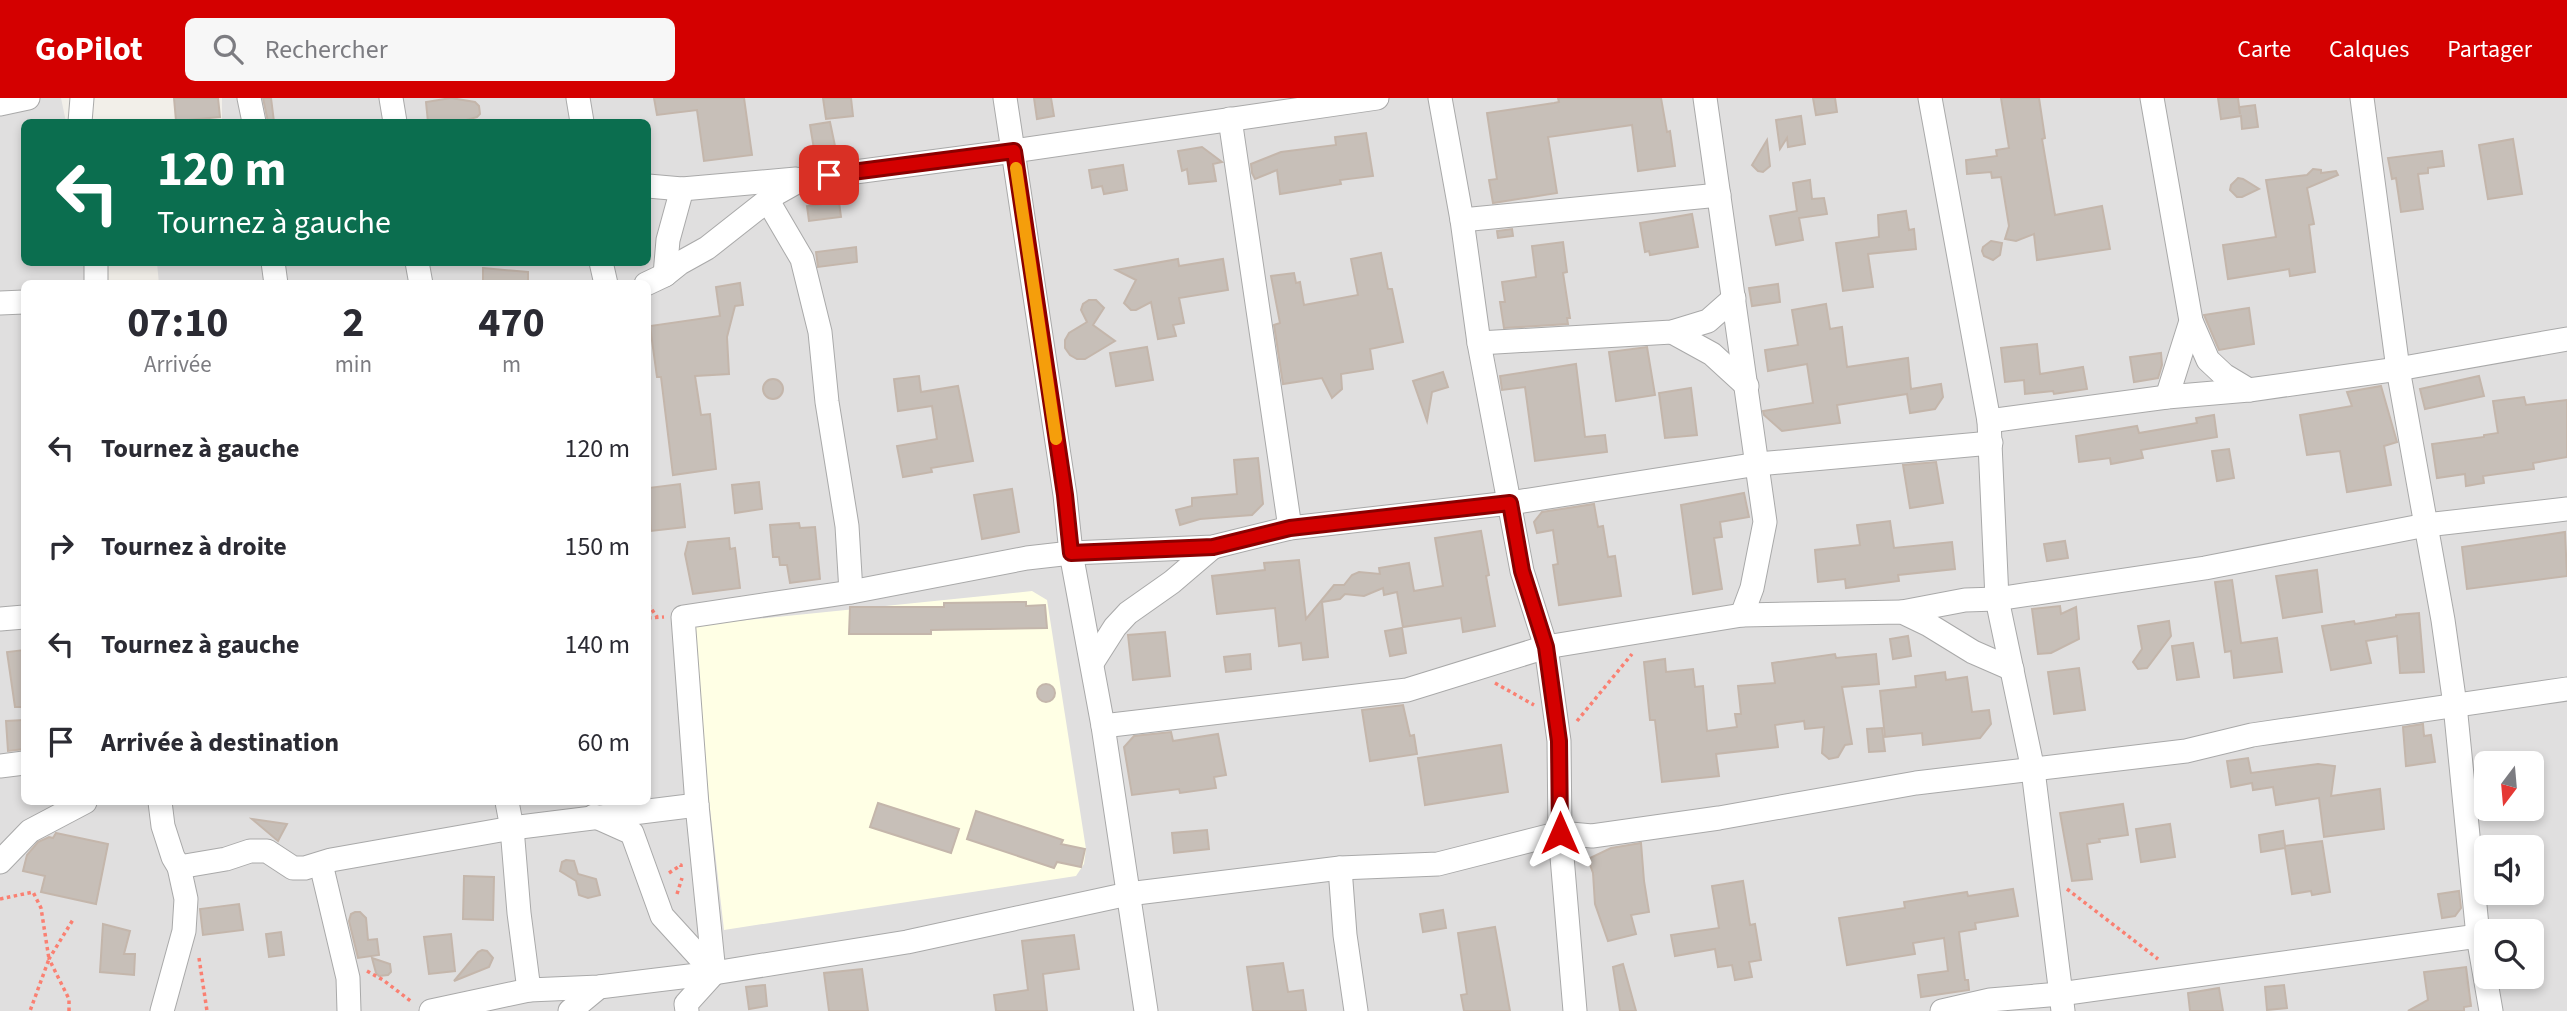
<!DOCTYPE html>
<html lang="fr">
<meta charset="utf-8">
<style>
:root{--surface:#fff;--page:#f7f7f7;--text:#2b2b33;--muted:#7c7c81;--accent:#d40000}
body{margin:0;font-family:"Source Sans 3",sans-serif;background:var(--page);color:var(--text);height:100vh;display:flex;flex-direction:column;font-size:26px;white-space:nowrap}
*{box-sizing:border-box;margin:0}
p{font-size:23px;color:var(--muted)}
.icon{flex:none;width:38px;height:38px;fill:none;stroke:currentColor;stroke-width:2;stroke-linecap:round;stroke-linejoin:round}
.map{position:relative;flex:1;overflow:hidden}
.sheet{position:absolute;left:21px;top:182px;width:630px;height:525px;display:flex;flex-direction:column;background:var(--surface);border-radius:10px;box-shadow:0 4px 10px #0003}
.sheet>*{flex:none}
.guide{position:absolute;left:21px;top:21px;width:630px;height:147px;border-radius:10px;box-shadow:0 4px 10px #0003;background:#0b6e4f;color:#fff;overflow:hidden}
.needle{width:46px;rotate:196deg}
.controls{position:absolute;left:2474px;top:653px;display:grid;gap:14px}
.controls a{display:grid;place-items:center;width:70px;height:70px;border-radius:10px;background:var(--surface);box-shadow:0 4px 10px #0003;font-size:35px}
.pin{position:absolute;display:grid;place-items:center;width:60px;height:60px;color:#fff;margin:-30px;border-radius:14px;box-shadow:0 4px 10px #0006}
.me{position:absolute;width:77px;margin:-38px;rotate:0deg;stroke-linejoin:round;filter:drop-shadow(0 0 5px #0008)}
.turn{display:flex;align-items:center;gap:24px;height:147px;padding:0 21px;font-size:32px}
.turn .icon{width:91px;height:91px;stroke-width:2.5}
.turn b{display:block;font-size:49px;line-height:60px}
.eta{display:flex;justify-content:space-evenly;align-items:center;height:119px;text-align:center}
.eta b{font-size:42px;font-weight:700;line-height:49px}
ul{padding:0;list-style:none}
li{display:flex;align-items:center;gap:21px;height:98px;padding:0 21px}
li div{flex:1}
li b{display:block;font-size:26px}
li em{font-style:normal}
header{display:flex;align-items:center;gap:42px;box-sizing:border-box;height:98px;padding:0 35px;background:var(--accent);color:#fff}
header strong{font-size:33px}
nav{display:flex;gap:38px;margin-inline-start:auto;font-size:24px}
.search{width:490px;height:63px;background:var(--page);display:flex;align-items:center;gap:18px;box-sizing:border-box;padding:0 24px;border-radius:10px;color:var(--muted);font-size:26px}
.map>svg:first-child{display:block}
.residential{fill:#e0dfdf;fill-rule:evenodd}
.education{fill:#ffffe5}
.building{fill:#c7bfb8;stroke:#c4b6ab;stroke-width:2}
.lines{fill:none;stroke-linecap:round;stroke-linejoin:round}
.street-casing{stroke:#a9a9a9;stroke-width:25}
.path{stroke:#fa8072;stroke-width:3.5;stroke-dasharray:3.5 3.5;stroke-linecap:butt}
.street{stroke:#fff;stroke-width:23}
.route-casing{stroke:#8a0000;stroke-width:18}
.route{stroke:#d40000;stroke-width:12}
.slow{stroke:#f59e0b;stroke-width:12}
</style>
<header>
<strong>GoPilot</strong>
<div class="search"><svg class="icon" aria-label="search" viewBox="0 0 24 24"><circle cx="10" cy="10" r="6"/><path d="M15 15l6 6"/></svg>Rechercher</div>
<nav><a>Carte</a><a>Calques</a><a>Partager</a></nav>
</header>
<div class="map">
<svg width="2567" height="913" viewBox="0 0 2567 913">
<rect width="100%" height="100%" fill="#f2efe9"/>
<path class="residential" d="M0 0H61L66 24H24V164L91 165 95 185 24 186V704H648V186H159L157 165 648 164V24H222V0H2567V913H0ZM2487 665H2532V710H2487ZM2487 749H2532V794H2487ZM2487 833H2532V878H2487Z"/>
<polygon class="education" points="1032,493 1047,502 1086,751 1084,766 1076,778 724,832 689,528"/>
<g class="building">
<polygon points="174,0 218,0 220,19 176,23"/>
<polygon points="263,0 271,0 274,24 268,24"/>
<polygon points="451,0 475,4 479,8 480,16 477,19 459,24 428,24 426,4"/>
<polygon points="654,0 744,0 752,57 704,63 697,12 657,17"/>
<polygon points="823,0 851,0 853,18 826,21"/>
<polygon points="1034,0 1051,0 1054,18 1037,21"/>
<polygon points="1558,0 1661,0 1667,34 1670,33 1675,68 1638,73 1632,27 1548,39 1557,95 1493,105 1489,82 1497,81 1487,15 1554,5 1559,4"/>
<polygon points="1813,0 1835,0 1837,14 1816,17"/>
<polygon points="2001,0 2039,0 2045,40 2042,41 2055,117 2102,108 2110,151 2037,162 2034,136 2016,143 2005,141 2009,128 2001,79 1992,80 1991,74 1967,76 1966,62 1997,58 1996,52 2009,50"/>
<polygon points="2218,0 2238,0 2240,16 2239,9 2255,7 2258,29 2242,31 2241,18 2221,21"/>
<polygon points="1801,18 1805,46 1788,49 1787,40 1780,51 1776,22"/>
<polygon points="830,24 835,48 814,51 810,27"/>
<polygon points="1366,35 1373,78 1340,82 1341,86 1280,96 1277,72 1255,81 1252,75 1251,66 1281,54 1336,47 1335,39"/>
<polygon points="2513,41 2522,96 2488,101 2479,47"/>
<polygon points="1767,42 1770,68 1763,74 1758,73 1752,67"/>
<polygon points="1202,49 1222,64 1213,66 1216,83 1189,86 1187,71 1182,73 1178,53"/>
<polygon points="2442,53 2444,68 2428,70 2428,75 2418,76 2423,111 2401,114 2396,80 2392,81 2388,60"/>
<polygon points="1123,67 1127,92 1104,96 1102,88 1092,90 1089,72"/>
<polygon points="2313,71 2321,72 2321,75 2336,73 2338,77 2307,90 2314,126 2309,127 2315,174 2290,178 2289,171 2228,181 2223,147 2276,139 2266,82 2307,77"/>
<polygon points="2238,80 2243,81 2259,91 2242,99 2237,99 2230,92 2231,87"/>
<polygon points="1810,82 1812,101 1824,100 1827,116 1799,120 1803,142 1776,147 1770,118 1797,113 1793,85"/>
<polygon points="839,104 841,119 809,123 807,108"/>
<polygon points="1906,113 1909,132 1914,131 1916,151 1868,156 1873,189 1843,193 1836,145 1879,139 1878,117"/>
<polygon points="1692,116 1698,149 1650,157 1649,153 1645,154 1640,125"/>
<polygon points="1512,131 1513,138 1498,140 1497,133"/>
<polygon points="1991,143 2002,145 2000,157 1993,162 1984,158 1982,153 1983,149"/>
<polygon points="1563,144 1567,174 1563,175 1570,220 1567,220 1568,226 1504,230 1500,204 1505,204 1502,184 1536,179 1532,148"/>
<polygon points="856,149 857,164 818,169 816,154"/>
<polygon points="1381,155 1388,191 1392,191 1403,244 1370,251 1373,271 1341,276 1342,291 1332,300 1322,280 1283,286 1274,227 1280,225 1271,178 1294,175 1296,185 1300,184 1304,207 1358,197 1351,161"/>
<polygon points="1178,161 1179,168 1223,161 1228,192 1179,200 1184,225 1173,227 1176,238 1158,241 1151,204 1136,212 1131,212 1124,205 1136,182 1116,172"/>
<polygon points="483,170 528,174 528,186 483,186"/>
<polygon points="740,185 743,207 735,208 727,239 729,276 695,278 701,317 710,316 716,371 673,377 661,279 657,279 650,228 720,218 716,189"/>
<polygon points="1778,186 1780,204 1752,208 1749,190"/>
<polygon points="1089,202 1096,202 1104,210 1093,227 1115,243 1085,261 1077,261 1070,257 1065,250 1065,242 1069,235 1087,224 1081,212 1083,206"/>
<polygon points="1826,206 1830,231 1842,229 1847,269 1908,260 1911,291 1941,286 1943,299 1935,311 1910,315 1907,296 1837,307 1840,325 1782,333 1764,317 1763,313 1813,305 1807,266 1768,273 1765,252 1798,247 1792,212"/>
<polygon points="2249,210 2254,246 2219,252 2204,217"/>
<polygon points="2037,246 2040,276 2083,269 2087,291 2054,296 2053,293 2025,296 2024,282 2005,284 2001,250"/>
<polygon points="1147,249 1153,282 1116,288 1110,255"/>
<polygon points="1647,249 1655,297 1616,303 1609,254"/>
<polygon points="2161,255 2162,267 2158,280 2134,284 2130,259"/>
<polygon points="1576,266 1585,339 1605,337 1607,354 1535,363 1525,289 1502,292 1500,278"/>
<polygon points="1443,274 1448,289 1432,294 1427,323 1413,283"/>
<polygon points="919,278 921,294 958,288 973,363 931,370 932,374 903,379 897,348 937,341 932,308 898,313 894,281"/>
<polygon points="2479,278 2484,298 2425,311 2420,291"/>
<circle cx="773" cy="291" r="10"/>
<polygon points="2381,288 2397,344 2384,348 2391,387 2347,394 2340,353 2307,357 2300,317 2352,308 2347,294"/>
<polygon points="1691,290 1697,337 1665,340 1659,295"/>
<polygon points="2524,299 2526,307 2567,302 2567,359 2533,365 2534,371 2483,378 2484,385 2466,388 2465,376 2437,380 2432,346 2484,339 2484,337 2498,335 2493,303"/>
<polygon points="2214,317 2217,339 2141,352 2143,360 2111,366 2110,360 2079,364 2076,338 2137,328 2139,335 2197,325 2196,320"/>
<polygon points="2229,351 2234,380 2217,383 2212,353"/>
<polygon points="1258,360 1263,406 1252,417 1200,421 1180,427 1176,412 1192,408 1192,400 1237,396 1234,362"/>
<polygon points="1936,364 1943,405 1910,410 1903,367"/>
<polygon points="759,384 762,411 735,415 732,387"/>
<polygon points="680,386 685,429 651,433 648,390"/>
<polygon points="1012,391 1019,434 982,441 974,397"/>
<polygon points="1744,395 1749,419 1720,424 1722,439 1714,440 1722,491 1693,496 1681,407"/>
<polygon points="1594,406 1598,429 1603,428 1608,459 1615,458 1621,498 1559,507 1553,467 1558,466 1553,432 1537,435 1534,424 1542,414"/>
<polygon points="1890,423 1894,450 1952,444 1955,471 1898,477 1899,483 1846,490 1845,481 1818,484 1815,452 1860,447 1857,427"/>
<polygon points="799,425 800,430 815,429 820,481 790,485 787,467 780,467 779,459 773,459 770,427"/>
<polygon points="1481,433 1489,477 1486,478 1495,528 1463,534 1461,520 1403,529 1397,494 1384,497 1383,490 1364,498 1345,496 1340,501 1322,504 1328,559 1303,562 1301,545 1279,548 1275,510 1217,516 1212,478 1265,472 1264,465 1299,462 1306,521 1334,487 1344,487 1352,477 1359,474 1380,476 1379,470 1409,465 1414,493 1443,488 1435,440"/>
<polygon points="2565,434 2567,478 2467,491 2462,449"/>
<polygon points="729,440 730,451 735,450 740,490 693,496 685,456 688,444"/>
<polygon points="2065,443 2068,460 2047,463 2044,446"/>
<polygon points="2317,472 2322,514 2283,520 2276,478"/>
<polygon points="2232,482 2241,545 2277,540 2282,574 2234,580 2231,553 2225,554 2215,484"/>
<polygon points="1026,504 1026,508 1045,507 1047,530 931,532 931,536 849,536 850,509 944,509 944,505"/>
<polygon points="2060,508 2061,516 2076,509 2079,541 2051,555 2038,556 2032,511"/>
<polygon points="2419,515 2424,574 2400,575 2397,538 2366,543 2371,565 2331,572 2322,528 2354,523 2355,526 2396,519 2396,517"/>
<polygon points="2169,523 2171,538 2147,570 2138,571 2133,564 2142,551 2138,528"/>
<polygon points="1402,530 1406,555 1390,558 1385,533"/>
<polygon points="1165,534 1170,578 1133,582 1128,537"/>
<polygon points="1908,538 1911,558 1893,561 1890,541"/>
<polygon points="2193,545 2199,579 2177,582 2172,548"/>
<polygon points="24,552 24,609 15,609 7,554"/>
<polygon points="1250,556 1251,571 1226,574 1224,559"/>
<polygon points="1835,556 1836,560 1876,556 1879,586 1842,589 1852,646 1845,647 1838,659 1829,661 1822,655 1824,629 1805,631 1804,623 1775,627 1778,649 1716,656 1719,678 1662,684 1655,622 1650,622 1644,564 1665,561 1666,574 1693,571 1695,589 1703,588 1707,633 1737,629 1735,616 1741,616 1738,588 1775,585 1772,565"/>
<polygon points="2079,570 2085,612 2054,616 2048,574"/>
<polygon points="1945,574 1946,582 1967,579 1972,614 1989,612 1991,626 1980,640 1923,647 1922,635 1885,639 1880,593 1916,589 1915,578"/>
<circle cx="1046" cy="595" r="9"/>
<polygon points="1403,607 1410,638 1414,637 1417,656 1370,663 1362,612"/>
<polygon points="24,622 24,651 8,653 6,623"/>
<polygon points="2423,626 2424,638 2431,637 2435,664 2406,668 2403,629"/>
<polygon points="1882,630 1885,653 1869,654 1867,631"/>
<polygon points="1171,634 1173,643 1218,636 1226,677 1214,679 1216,690 1180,695 1179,691 1132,697 1124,649 1134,638"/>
<polygon points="1501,647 1508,694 1425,707 1418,660"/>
<polygon points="2248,660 2251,675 2318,666 2335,668 2331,698 2380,691 2384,731 2324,739 2319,700 2276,707 2273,689 2253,692 2252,685 2231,689 2227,663"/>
<polygon points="878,705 959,731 951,755 870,729"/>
<polygon points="2123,706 2128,737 2099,741 2100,744 2087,746 2092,781 2072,783 2060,715"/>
<polygon points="976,713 1063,742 1061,746 1085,751 1081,769 1057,764 1054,770 967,741"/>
<polygon points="252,721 287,726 278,743"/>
<polygon points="2170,726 2175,759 2141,764 2136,731"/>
<polygon points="1207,732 1209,751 1174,755 1172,735"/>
<polygon points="2283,733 2285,748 2322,743 2330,794 2312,797 2311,793 2292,796 2285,750 2261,754 2259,737"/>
<polygon points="56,735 108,746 96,806 41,794 45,778 23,773 27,757 38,744 49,739 53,740"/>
<polygon points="1641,745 1644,783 1649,814 1631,817 1636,836 1608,843 1595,806 1593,775 1588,761 1611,750"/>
<polygon points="566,762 574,763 578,776 596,781 600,797 588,800 579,797 576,783 560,773 562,764"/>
<polygon points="464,778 494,779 493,822 463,821"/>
<polygon points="1743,783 1750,827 1755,826 1761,862 1749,864 1752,879 1735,882 1732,867 1718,869 1715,851 1675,858 1671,837 1719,830 1712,788"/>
<polygon points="2013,791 2018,818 1975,825 1976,831 1959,834 1965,882 1968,882 1969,892 1921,899 1918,877 1948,873 1944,840 1913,845 1915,856 1847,867 1839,820 1905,810 1904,804 1967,794 1968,798"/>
<polygon points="2459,793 2461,810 2455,818 2442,820 2438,796"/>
<polygon points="239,806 243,832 203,837 200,811"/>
<polygon points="1443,812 1446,830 1423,834 1420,816"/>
<polygon points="355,814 360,814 366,820 368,842 377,841 379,857 358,860 349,823 351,816"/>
<polygon points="103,826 130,833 124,856 135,856 134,877 100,874"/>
<polygon points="1495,829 1510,913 1464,913 1461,897 1467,896 1458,835"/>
<polygon points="281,834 284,857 269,859 266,836"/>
<polygon points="451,836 455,873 429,876 424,839"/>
<polygon points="1074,837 1079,871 1043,876 1047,913 996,913 994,897 1028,892 1022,843"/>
<polygon points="482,852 487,853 493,860 489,869 454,883 478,854"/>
<polygon points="372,860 390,866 391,874 388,877 379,878 376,875"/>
<polygon points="1283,865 1288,894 1303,892 1306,913 1253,913 1247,869"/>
<polygon points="1623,866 1636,913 1620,913 1613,869"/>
<polygon points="2466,869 2471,908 2464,909 2464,913 2408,913 2428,902 2424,874"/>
<polygon points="862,871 868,913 829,913 824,875"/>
<polygon points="765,887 767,908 749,911 746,889"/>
<polygon points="2284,887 2287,910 2267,912 2265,889"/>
<polygon points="2219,890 2223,913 2190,913 2188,895"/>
</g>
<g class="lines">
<g class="street-casing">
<g id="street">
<polyline points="249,0 254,24"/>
<polyline points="391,0 395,24"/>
<polyline points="578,0 582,24"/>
<polyline points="1005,0 1065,397 1071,455 1103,628 1146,913"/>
<polyline points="1440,0 1462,122 1479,245 1522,473 1546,549 1559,643 1560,735 1575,913"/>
<polyline points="1705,0 1765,424 1752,490 1742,517"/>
<polyline points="1930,0 1989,323 1997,501 2033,672 2063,913"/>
<polyline points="2152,0 2191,223 2208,262 2224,277 2249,292"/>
<polyline points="2362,0 2398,271 2443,522 2455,607 2478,838 2491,913"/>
<polyline points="0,6 28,0"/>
<polyline points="1230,21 1290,430"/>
<polyline points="80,24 82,0"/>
<polyline points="648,88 682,91 796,81"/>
<polyline points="768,103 802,161 820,234 827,304 847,428 851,494"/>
<polyline points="1462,122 1719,97"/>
<polyline points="273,164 276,186"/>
<polyline points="417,164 421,186"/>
<polyline points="601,164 606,186"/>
<polyline points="665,177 668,142 682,91"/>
<polyline points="96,186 96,164"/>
<polyline points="646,186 665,177 680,165 707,150 777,95 802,81 1014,53 1377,0"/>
<polyline points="0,205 24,204"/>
<polyline points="1672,234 1712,256 1747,288"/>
<polyline points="1479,245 1672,234 1708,223 1734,200"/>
<polyline points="2167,299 2191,223"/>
<polyline points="1989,323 2167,299 2249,292 2398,271 2567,241"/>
<polyline points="1902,514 1965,502 1997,501 2205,470 2426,427 2567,411"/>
<polyline points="0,521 24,519"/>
<polyline points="1092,565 1115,529 1128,515 1172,484 1213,449"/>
<polyline points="1103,628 1407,592 1546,549 1742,517 1902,514 1929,527 1973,554 2012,571"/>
<polyline points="0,668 24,665"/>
<polyline points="160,704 163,728 173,759 179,769 186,801 184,833 162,913"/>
<polyline points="507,704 512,730 519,815 529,892"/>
<polyline points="594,718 632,735 662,818 714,875"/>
<polyline points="0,764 30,733 85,704"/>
<polyline points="321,766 348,880 349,913"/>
<polyline points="179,769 226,761 250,753 267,753 293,770 305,770 331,762 512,730 697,707"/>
<polyline points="1340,770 1345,837 1356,913"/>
<polyline points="431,913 529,892 599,889 714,875 907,844 1128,796 1340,770 1438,766 1560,735 1592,738 1719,720 1916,685 2186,653 2252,637 2567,591"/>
<polyline points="570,913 599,889"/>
<polyline points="687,913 686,906 714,875 697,707 683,519 851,494 1027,460 1071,455 1213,449 1290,430 1510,405 1758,366 1991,345"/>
<polyline points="1942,913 1990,902 2060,896 2478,838"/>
</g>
</g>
<g class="path">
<polyline points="648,506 657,519"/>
<polyline points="648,520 664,519"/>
<polyline points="1495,585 1534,607"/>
<polyline points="1577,623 1632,556"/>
<polyline points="669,775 681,767 681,769"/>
<polyline points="2067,791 2158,861"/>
<polyline points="677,796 682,780"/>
<polyline points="0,801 33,794 41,810 49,861 30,913"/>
<polyline points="199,860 207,913"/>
<polyline points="367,873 383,882 412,904"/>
<polyline points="69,913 69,901 49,861 74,820"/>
</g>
<use href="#street" class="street"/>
</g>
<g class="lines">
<g class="route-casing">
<polyline id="route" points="829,77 1014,53 1065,397 1071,455 1213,449 1290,430 1510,405 1522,473 1546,549 1559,643 1560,735"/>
</g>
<use href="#route" class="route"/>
<polyline class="slow" points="1016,70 1056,341"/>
</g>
</svg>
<div class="controls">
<a><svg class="needle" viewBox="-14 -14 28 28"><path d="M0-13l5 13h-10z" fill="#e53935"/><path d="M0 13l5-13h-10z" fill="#7c7c81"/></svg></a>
<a><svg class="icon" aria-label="sound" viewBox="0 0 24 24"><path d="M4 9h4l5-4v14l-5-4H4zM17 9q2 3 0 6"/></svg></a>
<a><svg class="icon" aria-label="search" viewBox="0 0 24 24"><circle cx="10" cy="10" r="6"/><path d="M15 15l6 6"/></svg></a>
</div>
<div class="pin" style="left:829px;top:77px;background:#d93025"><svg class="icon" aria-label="arrive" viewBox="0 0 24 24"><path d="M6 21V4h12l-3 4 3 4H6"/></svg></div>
<svg class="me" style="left:1560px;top:735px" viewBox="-20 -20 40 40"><path d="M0-17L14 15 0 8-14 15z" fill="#d40000" stroke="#fff" stroke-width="4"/></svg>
<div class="guide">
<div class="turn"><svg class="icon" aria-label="left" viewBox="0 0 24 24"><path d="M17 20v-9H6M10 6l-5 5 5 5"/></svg><div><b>120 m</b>Tournez à gauche</div></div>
</div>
<section class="sheet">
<div class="eta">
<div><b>07:10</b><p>Arrivée</p></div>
<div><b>2</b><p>min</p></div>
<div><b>470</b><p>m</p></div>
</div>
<ul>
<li><svg class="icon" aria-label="left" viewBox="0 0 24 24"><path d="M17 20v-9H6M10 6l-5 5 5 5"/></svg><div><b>Tournez à gauche</b></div><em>120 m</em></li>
<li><svg class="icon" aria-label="right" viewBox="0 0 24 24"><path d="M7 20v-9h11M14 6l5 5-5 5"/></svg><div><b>Tournez à droite</b></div><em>150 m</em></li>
<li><svg class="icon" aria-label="left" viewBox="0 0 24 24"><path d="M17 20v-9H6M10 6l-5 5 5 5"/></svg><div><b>Tournez à gauche</b></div><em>140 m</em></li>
<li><svg class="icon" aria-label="arrive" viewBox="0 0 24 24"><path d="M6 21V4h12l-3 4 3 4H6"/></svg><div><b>Arrivée à destination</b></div><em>60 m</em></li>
</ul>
</section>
</div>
